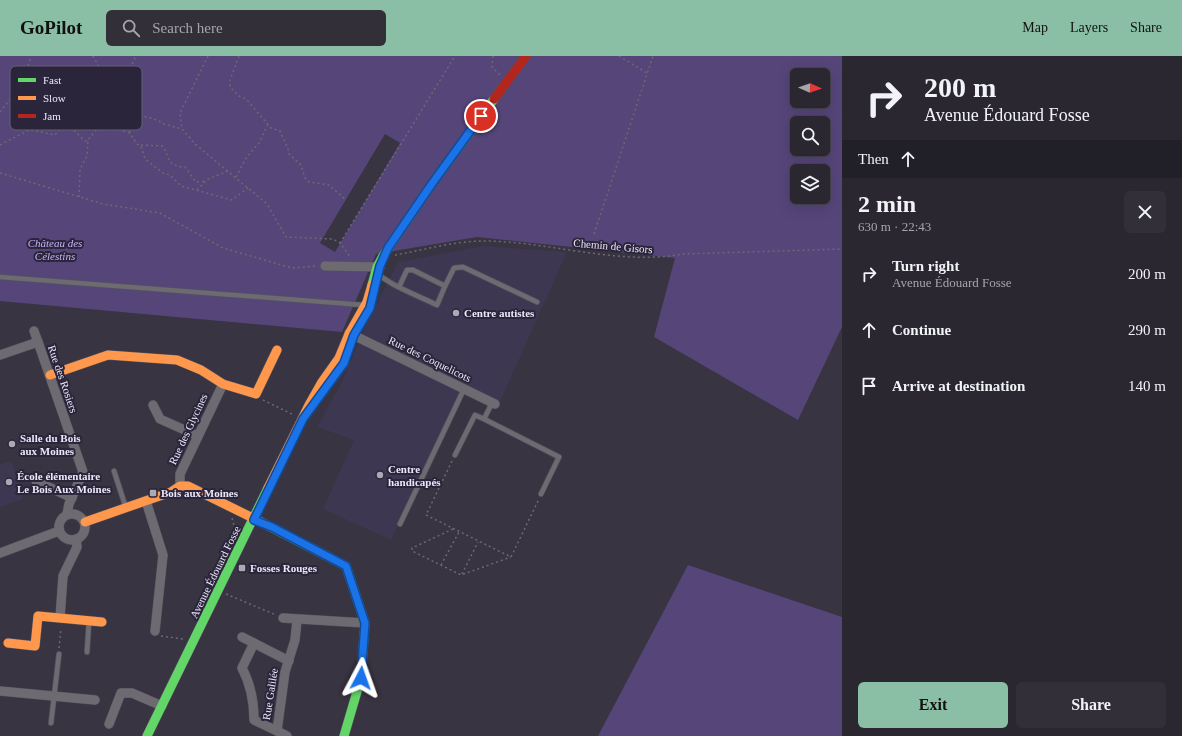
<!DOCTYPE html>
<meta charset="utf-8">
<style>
:root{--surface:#2a2731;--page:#322f39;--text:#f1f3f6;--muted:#a5a5ab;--line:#46444d;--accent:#8abfa5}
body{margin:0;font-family:"Times New Roman",serif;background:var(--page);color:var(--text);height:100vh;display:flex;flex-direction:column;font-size:15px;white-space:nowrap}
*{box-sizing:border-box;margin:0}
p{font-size:13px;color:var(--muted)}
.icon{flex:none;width:22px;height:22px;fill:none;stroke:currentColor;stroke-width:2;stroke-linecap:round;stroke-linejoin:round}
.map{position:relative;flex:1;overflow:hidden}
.panel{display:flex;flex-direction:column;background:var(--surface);width:340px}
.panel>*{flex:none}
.hud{background:#2a2731;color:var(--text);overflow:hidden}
.needle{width:26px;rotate:92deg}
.controls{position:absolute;left:790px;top:12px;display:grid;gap:8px}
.controls a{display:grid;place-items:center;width:40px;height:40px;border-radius:6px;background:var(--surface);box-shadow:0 4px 16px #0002,0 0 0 1px var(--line);font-size:20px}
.pin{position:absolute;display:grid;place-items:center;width:34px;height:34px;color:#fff;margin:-17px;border:2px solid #fff;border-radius:50%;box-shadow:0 1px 4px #0007}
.me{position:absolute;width:44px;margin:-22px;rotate:4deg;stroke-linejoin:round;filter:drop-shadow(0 0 3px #0008)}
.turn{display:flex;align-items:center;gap:14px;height:84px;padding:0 16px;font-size:18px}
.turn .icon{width:52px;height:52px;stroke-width:2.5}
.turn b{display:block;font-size:28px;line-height:34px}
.then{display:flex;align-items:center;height:38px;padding:0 16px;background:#0003;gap:8px;font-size:15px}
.round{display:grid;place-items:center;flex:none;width:42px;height:42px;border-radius:6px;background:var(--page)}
.headline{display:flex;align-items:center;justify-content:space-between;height:68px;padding:0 16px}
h1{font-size:24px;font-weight:700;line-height:30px}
.cta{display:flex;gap:8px;margin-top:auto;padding:8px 16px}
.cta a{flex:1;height:46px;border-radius:6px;background:var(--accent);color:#111;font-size:16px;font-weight:700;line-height:46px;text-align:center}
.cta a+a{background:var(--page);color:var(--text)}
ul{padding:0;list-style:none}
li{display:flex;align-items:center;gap:12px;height:56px;padding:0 16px}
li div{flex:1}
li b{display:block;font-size:15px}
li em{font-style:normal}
header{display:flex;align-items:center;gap:24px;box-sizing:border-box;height:56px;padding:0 20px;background:var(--accent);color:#111}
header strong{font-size:19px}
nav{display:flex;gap:22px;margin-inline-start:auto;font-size:14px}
.search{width:280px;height:36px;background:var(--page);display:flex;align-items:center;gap:10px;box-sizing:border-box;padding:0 14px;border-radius:6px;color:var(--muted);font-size:15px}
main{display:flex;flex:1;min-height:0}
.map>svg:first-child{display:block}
.built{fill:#3d3751}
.green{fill:#554579;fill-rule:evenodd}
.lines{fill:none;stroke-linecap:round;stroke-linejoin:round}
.lane-casing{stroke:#55525d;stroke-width:6}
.street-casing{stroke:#55525d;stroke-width:10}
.fast-casing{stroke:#55525d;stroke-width:10}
.slow-casing{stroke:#55525d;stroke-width:10}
.jam-casing{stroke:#55525d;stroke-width:10}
.path{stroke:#6c6a71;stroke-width:1.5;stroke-dasharray:2 3;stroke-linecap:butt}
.lane{stroke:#6d6b71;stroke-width:4.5}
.street{stroke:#6d6b71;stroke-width:9}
.fast{stroke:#63d668;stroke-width:9}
.slow{stroke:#ff974d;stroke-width:9}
.jam{stroke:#b3261e;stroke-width:9}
.route-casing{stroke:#114b97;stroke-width:10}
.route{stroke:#1a73e8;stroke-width:7}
.poi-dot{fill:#aca9b7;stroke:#2b253c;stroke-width:1.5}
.labels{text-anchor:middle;stroke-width:4;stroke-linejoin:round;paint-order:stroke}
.park-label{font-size:11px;font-style:italic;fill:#c5b4f6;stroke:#2b253c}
.street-label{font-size:11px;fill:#ebe8f7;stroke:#2b253c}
.poi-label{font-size:11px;font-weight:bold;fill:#ebe8f7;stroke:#2b253c;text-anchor:start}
.key{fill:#2b253c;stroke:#656074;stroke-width:1}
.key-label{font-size:11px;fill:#ebe8f7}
</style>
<header>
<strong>GoPilot</strong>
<div class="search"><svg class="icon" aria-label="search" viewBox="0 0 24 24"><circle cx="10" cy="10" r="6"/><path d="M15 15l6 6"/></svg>Search here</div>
<nav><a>Map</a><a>Layers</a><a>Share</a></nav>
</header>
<main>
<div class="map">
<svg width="842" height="680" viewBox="0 0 842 680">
<rect width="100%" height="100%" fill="#383441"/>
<g class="built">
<polygon points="483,190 567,196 500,346 362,277 398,206"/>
<polygon points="359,286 460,336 391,484 323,453 354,384 317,371 342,326"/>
<polygon points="12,405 23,443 0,451 0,407 1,408"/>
</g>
<g class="green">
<path d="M0 0H842V271L798 364 654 281 675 202 477 181 376 198 342 276 0 245ZM797 19H823V45H797ZM797 67H823V93H797ZM385 78 400 87 335 196 320 187ZM797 115H823V141H797Z"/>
<polygon points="688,509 842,561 842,680 598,680"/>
</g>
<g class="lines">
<g class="lane-casing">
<g id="lane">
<path d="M378 218C395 232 417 239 437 249L445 230 413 214H407L399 231"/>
<polyline points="0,221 363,249"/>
<polyline points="445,230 454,212 463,211 537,246"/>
<polyline points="492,347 484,363 559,401 541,438"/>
<polyline points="455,399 475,359 484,363"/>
<polyline points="114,415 126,452"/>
<polyline points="400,468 464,333"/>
<polyline points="87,596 89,565"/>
<polyline points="51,667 59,598"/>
</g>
</g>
<g class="street-casing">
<g id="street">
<polyline points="325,210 380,211 379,212"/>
<polyline points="34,275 38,286"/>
<polyline points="349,277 495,348"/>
<polyline points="0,299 38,286 83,416 69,448 67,458"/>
<polyline points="320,339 344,307 349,291"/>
<polyline points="153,349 160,363 198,380"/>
<polyline points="36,425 72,442"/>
<polyline points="180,430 180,418 223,328"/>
<polyline points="146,445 163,499 155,575"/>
<circle cx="72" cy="471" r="13"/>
<polyline points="0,497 59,475"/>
<polyline points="60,562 63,520 77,491 76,483"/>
<polyline points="283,562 365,567"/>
<polyline points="242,581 289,605"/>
<path d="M254 587 242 612C251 629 254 645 254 664L277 675 285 616 295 584 297 564"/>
<polyline points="0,635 95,644"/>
<polyline points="109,668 121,637 132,637 162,650"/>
<polyline points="277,675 287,680"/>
</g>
</g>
<g class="fast-casing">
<g id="fast">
<polyline points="372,229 377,211 383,200 431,129 494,43"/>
<polyline points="269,470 346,510 365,567 361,622 344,680"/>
<polyline points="147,680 268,432"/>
</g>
</g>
<g class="slow-casing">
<g id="slow">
<polyline points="50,319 108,299 177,304 201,314 223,328 256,338 277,294"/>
<polyline points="268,432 309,349 322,326 339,302 349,278 367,246 372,229"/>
<polyline points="85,466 171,436 180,430 188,430 269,470"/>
<polyline points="8,587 35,590 38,560 102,566"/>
</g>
</g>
<g class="jam-casing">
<polyline id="jam" points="494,43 526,0"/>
</g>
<g class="path">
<path d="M93 0C95 5 99 9 100 14 102 26 95 41 106 49H110L123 59 131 61 143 60 157 64 164 68 182 73"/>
<polyline points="208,0 180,57 182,73 195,88 267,148 286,181 333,183 340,187 351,202"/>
<polyline points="239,0 230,24 230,31 239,40 246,43 271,72 280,75 288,93 288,97 301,109 305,122 309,126 329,129 346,144"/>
<polyline points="493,0 492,11 501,20"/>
<polyline points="619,0 647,17"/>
<polyline points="110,49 116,47 118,37 123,31 123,23 129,15 136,0"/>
<polyline points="0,56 23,27 31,0"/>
<polyline points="101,58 111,61 118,73 130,77 137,88 141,90 145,103 163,117 170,119 181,130 232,144 248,132"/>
<polyline points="126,60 130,77"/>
<polyline points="31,74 55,79 62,70 68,69 85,85 88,84"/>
<polyline points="0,89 56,60 74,54 83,55 104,47"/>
<path d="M141 89 163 90C170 103 167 110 185 111L196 126 206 125"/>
<polyline points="0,117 103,148 160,157 223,192 292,212 317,210"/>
<polyline points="236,121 246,102 259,87 268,68"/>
<polyline points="197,134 208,123 228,115"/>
<polyline points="79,141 80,113 87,100 88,84 97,73 96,66 104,47"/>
<polyline points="594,178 653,0"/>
<polyline points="340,187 455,0"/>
<path d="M395 199C424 194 454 185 483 185 549 185 617 210 683 198L842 193"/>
<polyline points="263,344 294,359"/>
<polyline points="452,405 426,459 511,501 539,443"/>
<polyline points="232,462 236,477"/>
<polyline points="453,473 412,492 412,495 461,519 511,501"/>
<polyline points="441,509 459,476"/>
<polyline points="462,518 478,486"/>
<polyline points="226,538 276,559"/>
<polyline points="161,580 183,583"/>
<polyline points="59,592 61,572"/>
</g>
<use href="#lane" class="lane"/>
<use href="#street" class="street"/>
<use href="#fast" class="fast"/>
<use href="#slow" class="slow"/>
<use href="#jam" class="jam"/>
</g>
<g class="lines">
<g class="route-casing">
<polyline id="route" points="361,622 365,567 346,510 272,471 254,464 303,363 344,307 354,279 370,252 380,210 388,192 431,129 481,60"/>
</g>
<use href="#route" class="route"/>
</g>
<g class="poi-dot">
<circle cx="456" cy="257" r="4"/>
<circle cx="12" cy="388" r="4"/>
<circle cx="380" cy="419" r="4"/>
<circle cx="9" cy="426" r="4"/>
<rect x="149" y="433" width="8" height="8" rx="2"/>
<rect x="238" y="508" width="8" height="8" rx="2"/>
</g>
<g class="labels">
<g class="park-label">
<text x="55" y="191">Château des<tspan x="55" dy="13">Célestins</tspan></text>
</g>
<g class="street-label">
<text transform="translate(613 190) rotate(5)" y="4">Chemin de Gisors</text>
<text transform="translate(430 303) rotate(26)" y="4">Rue des Coquelicots</text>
<text transform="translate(63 323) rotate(71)" y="4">Rue des Rosiers</text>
<text transform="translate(188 373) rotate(-65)" y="4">Rue des Glycines</text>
<text transform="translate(215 516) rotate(-64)" y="4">Avenue Édouard Fosse</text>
<text transform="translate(270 638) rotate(-81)" y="4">Rue Galilée</text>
</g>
<g class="poi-label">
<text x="464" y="261">Centre autistes</text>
<text x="20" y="386">Salle du Bois<tspan x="20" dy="13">aux Moines</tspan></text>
<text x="388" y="417">Centre<tspan x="388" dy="13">handicapés</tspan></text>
<text x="17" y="424">École élémentaire<tspan x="17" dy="13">Le Bois Aux Moines</tspan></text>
<text x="161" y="441">Bois aux Moines</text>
<text x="250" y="516">Fosses Rouges</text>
</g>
</g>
<rect x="10" y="10" width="132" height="64" rx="6" class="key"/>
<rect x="18" y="22" width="18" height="4" fill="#63d668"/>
<rect x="18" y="40" width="18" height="4" fill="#ff974d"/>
<rect x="18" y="58" width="18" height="4" fill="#b3261e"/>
<g class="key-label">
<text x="43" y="28">Fast</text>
<text x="43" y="46">Slow</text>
<text x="43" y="64">Jam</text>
</g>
</svg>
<div class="controls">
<a><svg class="needle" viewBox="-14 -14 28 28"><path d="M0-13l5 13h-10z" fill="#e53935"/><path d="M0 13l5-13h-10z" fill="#a5a5ab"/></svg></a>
<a><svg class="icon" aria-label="search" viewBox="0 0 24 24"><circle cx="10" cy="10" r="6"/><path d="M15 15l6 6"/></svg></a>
<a><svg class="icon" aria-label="layers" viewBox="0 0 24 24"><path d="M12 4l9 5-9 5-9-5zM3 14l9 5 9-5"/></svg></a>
</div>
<div class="pin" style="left:481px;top:60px;background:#d93025"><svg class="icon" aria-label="arrive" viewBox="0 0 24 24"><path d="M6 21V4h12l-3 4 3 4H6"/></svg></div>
<svg class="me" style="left:361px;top:622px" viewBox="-20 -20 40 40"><path d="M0-17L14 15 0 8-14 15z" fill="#1a73e8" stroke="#fff" stroke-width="4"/></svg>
</div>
<section class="panel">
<div class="hud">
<div class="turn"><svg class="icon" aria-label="right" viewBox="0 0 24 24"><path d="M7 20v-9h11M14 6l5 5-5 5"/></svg><div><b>200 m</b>Avenue Édouard Fosse</div></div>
<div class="then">Then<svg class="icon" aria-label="ahead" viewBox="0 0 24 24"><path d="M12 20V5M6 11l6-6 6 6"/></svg></div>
</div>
<div class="headline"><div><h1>2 min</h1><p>630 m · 22:43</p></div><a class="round"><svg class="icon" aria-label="close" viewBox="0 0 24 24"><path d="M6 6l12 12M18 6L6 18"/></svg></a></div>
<ul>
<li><svg class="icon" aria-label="right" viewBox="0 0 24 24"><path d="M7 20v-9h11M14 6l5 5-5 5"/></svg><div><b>Turn right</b><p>Avenue Édouard Fosse</p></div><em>200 m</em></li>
<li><svg class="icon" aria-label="ahead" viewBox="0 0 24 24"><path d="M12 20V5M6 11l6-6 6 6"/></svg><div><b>Continue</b></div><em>290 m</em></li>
<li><svg class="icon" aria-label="arrive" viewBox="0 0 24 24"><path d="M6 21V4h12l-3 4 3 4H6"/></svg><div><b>Arrive at destination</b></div><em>140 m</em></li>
</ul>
<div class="cta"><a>Exit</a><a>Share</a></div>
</section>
</main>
